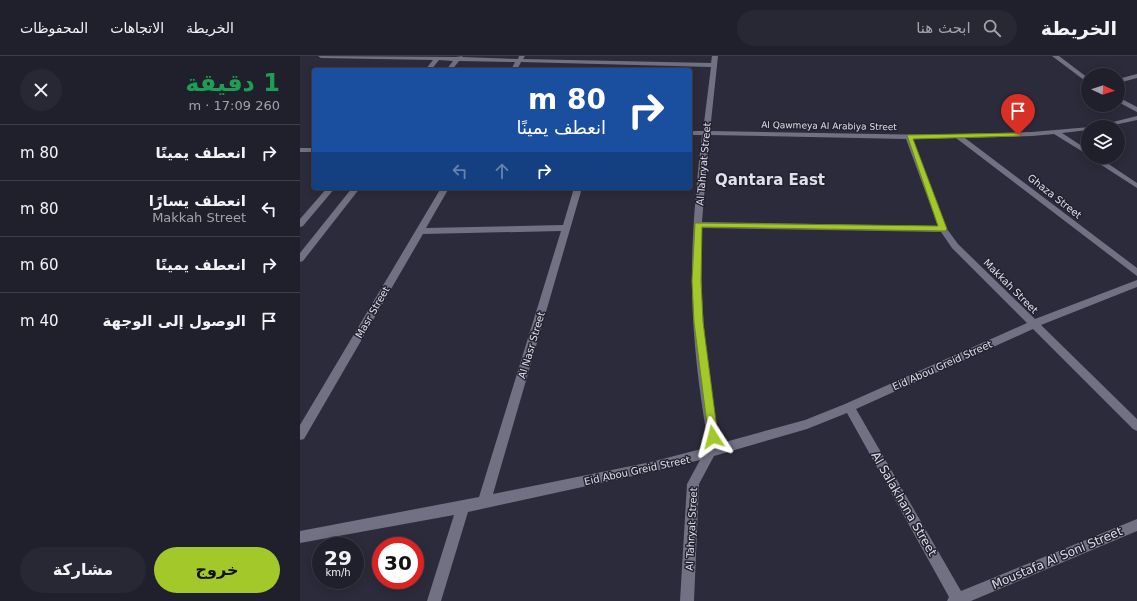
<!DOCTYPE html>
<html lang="ar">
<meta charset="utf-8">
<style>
:root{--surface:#20202c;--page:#282834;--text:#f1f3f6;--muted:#a2a3a9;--line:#3d3e48;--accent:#a2c929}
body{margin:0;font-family:"DejaVu Sans","Noto Naskh Arabic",sans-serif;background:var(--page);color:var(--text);direction:rtl;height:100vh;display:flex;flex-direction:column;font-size:15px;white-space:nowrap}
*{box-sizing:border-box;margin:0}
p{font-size:13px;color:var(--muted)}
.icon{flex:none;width:22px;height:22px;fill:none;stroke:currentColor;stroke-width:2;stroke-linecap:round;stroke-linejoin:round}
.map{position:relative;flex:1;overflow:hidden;direction:ltr}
.drawer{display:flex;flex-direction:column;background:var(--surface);width:300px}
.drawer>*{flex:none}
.banner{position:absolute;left:12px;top:12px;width:380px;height:122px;border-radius:4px;box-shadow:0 2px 10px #0003,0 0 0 1px var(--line);direction:rtl;background:#1a4fa0;color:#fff;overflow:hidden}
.needle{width:26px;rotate:94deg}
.tools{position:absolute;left:781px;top:12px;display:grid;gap:8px}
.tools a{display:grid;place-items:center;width:44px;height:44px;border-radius:50%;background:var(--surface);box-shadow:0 2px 10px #0003,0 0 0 1px var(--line);font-size:20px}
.speed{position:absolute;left:12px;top:481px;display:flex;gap:8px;font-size:20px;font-weight:700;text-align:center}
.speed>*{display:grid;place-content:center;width:52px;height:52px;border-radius:50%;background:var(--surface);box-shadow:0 2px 10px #0003,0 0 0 1px var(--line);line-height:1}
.speed small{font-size:10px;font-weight:400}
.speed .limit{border:6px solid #d22;background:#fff;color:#111}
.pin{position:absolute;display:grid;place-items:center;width:34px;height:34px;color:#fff;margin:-41px -17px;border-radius:50% 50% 50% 0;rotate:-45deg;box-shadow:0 0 4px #0007}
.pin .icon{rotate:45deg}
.me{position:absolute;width:44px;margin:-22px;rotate:351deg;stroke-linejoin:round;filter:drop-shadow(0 0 3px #0008)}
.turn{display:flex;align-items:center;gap:14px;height:84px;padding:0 20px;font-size:18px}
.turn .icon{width:52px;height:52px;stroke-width:2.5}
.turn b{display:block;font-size:28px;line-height:34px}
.lanes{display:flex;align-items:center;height:38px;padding:0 20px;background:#0003;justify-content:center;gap:20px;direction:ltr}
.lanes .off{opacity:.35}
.round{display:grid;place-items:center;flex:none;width:42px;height:42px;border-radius:21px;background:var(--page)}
.head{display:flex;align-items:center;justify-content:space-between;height:68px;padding:0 20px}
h1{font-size:24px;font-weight:800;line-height:30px;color:#1e9e55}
.button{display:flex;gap:8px;margin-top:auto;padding:8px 20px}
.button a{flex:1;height:46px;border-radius:24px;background:var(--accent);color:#111;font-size:16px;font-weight:800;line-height:46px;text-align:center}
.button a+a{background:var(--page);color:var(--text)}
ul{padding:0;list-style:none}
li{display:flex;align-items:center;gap:12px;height:56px;padding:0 20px;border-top:1px solid var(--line)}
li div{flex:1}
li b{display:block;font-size:15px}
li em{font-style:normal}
header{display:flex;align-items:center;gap:24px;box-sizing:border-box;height:56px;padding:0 20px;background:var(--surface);border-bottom:1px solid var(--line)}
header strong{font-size:19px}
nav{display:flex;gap:22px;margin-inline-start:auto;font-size:14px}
.search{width:280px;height:36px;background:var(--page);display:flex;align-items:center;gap:10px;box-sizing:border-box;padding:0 14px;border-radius:22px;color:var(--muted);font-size:15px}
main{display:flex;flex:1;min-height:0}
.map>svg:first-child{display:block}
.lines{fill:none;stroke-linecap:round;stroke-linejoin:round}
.minor{fill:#717183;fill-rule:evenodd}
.route{fill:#a2c929;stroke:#69831b}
.labels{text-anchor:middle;stroke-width:3;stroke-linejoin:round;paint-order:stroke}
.far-street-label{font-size:9px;fill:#e0e0ea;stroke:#212130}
.street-label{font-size:10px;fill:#e0e0ea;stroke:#212130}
.near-street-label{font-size:12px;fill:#e0e0ea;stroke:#212130}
.far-town-label{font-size:15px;font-weight:bold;fill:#e0e0ea;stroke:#212130}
</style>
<header>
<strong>الخريطة</strong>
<div class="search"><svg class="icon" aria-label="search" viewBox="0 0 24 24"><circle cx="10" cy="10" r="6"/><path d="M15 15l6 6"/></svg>ابحث هنا</div>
<nav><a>الخريطة</a><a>الاتجاهات</a><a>المحفوظات</a></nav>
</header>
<main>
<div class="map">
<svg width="837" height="545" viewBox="0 0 837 545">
<rect width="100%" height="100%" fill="#2b2b3b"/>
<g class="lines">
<g class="minor">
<path d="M18 0 156 1 163 0 162 1 218 3 219 0H225L223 3 411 7 412 0H418L410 75 634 79 732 76 790 71H788V74L762 77 788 94V99L754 78 732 80 665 82 837 212V220L656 82 613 83 647 173 658 188 735 263 837 224V231L741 269 837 363V375L833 373 733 273 556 353 661 535 837 463V475L671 545H647L649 541 547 357 507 373 414 400 399 428 394 545H380L387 428 400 404 351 416 168 456 141 545H127L154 459 0 487V475L179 441 261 175 123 178 4 383 0 384V369L141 132H149L126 172 263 169 274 132H282L193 438 351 406 405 392 407 381C399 333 393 285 392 236 391 184 396 131 402 79H390V75H403L411 11 221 6 217 14H211L215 6 159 5 152 14H146L153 5 139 4 131 14H125L133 4 21 2ZM409 79 606 83 638 170 402 166ZM402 172 641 176 652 192 727 267 545 348 505 364 418 388 419 381C406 312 399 242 402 172Z"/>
<polygon points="752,0 759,0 788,22 788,27"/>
<polygon points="837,18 837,22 818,27 818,23"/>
<polygon points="818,41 837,51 837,56 818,46"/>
<polygon points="837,60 837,64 805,71 793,71"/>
<rect x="0" y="92" width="14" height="4"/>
<polygon points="789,101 798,101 837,127 837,132"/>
<polygon points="27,132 35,132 3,170 0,171 0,163"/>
<polygon points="52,132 60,132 3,205 0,206 0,197"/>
</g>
</g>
<polygon class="route" points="718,77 720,77 720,80 613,83 647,173 645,175 402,171 401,225 403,266 418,381 417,384 409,384 394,266 392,225 395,167 638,170 607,79"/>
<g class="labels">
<g class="far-street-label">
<text transform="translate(529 70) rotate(1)" y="3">Al Qawmeya Al Arabiya Street</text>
</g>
<g class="street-label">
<text transform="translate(403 108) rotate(-85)" y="4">Al Tahryat Street</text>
<text transform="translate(755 140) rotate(38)" y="4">Ghaza Street</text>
<text transform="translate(711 230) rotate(45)" y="4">Makkah Street</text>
<text transform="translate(72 256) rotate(-60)" y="4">Masr Street</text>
<text transform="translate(231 289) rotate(-73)" y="4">Al Nasr Street</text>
<text transform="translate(642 309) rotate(-24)" y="4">Eid Abou Greid Street</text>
<text transform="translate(337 414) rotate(-12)" y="4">Eid Abou Greid Street</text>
<text transform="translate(391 473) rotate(-87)" y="4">Al Tahryat Street</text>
</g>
<g class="near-street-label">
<text transform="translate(604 448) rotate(60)" y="4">Al Salakhana Street</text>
<text transform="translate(757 502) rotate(-23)" y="4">Moustafa Al Soni Street</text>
</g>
<g class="far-town-label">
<text x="470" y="129">Qantara East</text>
</g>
</g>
</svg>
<div class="tools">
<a><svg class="needle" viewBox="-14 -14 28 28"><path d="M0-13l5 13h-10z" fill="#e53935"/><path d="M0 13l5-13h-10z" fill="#a2a3a9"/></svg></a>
<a><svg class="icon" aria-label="layers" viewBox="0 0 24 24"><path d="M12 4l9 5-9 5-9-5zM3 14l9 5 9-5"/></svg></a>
</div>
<div class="speed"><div>29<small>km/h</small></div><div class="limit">30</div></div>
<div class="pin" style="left:718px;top:79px;background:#d93025"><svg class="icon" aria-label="arrive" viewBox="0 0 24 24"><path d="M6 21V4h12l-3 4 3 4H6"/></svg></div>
<svg class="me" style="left:413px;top:381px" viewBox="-20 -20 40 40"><path d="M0-17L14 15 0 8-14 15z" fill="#a2c929" stroke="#fff" stroke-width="4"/></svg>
<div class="banner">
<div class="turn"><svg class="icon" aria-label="right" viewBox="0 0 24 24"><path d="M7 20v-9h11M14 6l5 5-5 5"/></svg><div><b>80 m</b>انعطف يمينًا</div></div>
<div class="lanes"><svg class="icon off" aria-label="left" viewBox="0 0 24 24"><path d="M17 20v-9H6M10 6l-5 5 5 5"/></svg><svg class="icon off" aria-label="ahead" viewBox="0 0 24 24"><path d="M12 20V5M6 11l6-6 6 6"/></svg><svg class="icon" aria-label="right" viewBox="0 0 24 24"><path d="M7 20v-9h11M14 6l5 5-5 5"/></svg></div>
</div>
</div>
<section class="drawer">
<div class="head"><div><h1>1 دقيقة</h1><p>260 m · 17:09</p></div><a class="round"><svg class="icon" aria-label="close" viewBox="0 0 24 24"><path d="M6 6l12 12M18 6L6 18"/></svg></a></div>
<ul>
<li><svg class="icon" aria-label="right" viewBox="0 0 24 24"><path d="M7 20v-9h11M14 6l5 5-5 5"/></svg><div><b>انعطف يمينًا</b></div><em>80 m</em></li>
<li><svg class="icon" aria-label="left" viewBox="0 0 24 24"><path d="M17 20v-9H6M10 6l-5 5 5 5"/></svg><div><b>انعطف يسارًا</b><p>Makkah Street</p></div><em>80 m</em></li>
<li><svg class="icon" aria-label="right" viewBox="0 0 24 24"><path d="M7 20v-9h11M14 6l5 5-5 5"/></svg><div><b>انعطف يمينًا</b></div><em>60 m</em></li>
<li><svg class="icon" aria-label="arrive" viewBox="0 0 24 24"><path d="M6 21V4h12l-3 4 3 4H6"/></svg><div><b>الوصول إلى الوجهة</b></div><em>40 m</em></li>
</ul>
<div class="button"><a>خروج</a><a>مشاركة</a></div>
</section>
</main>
